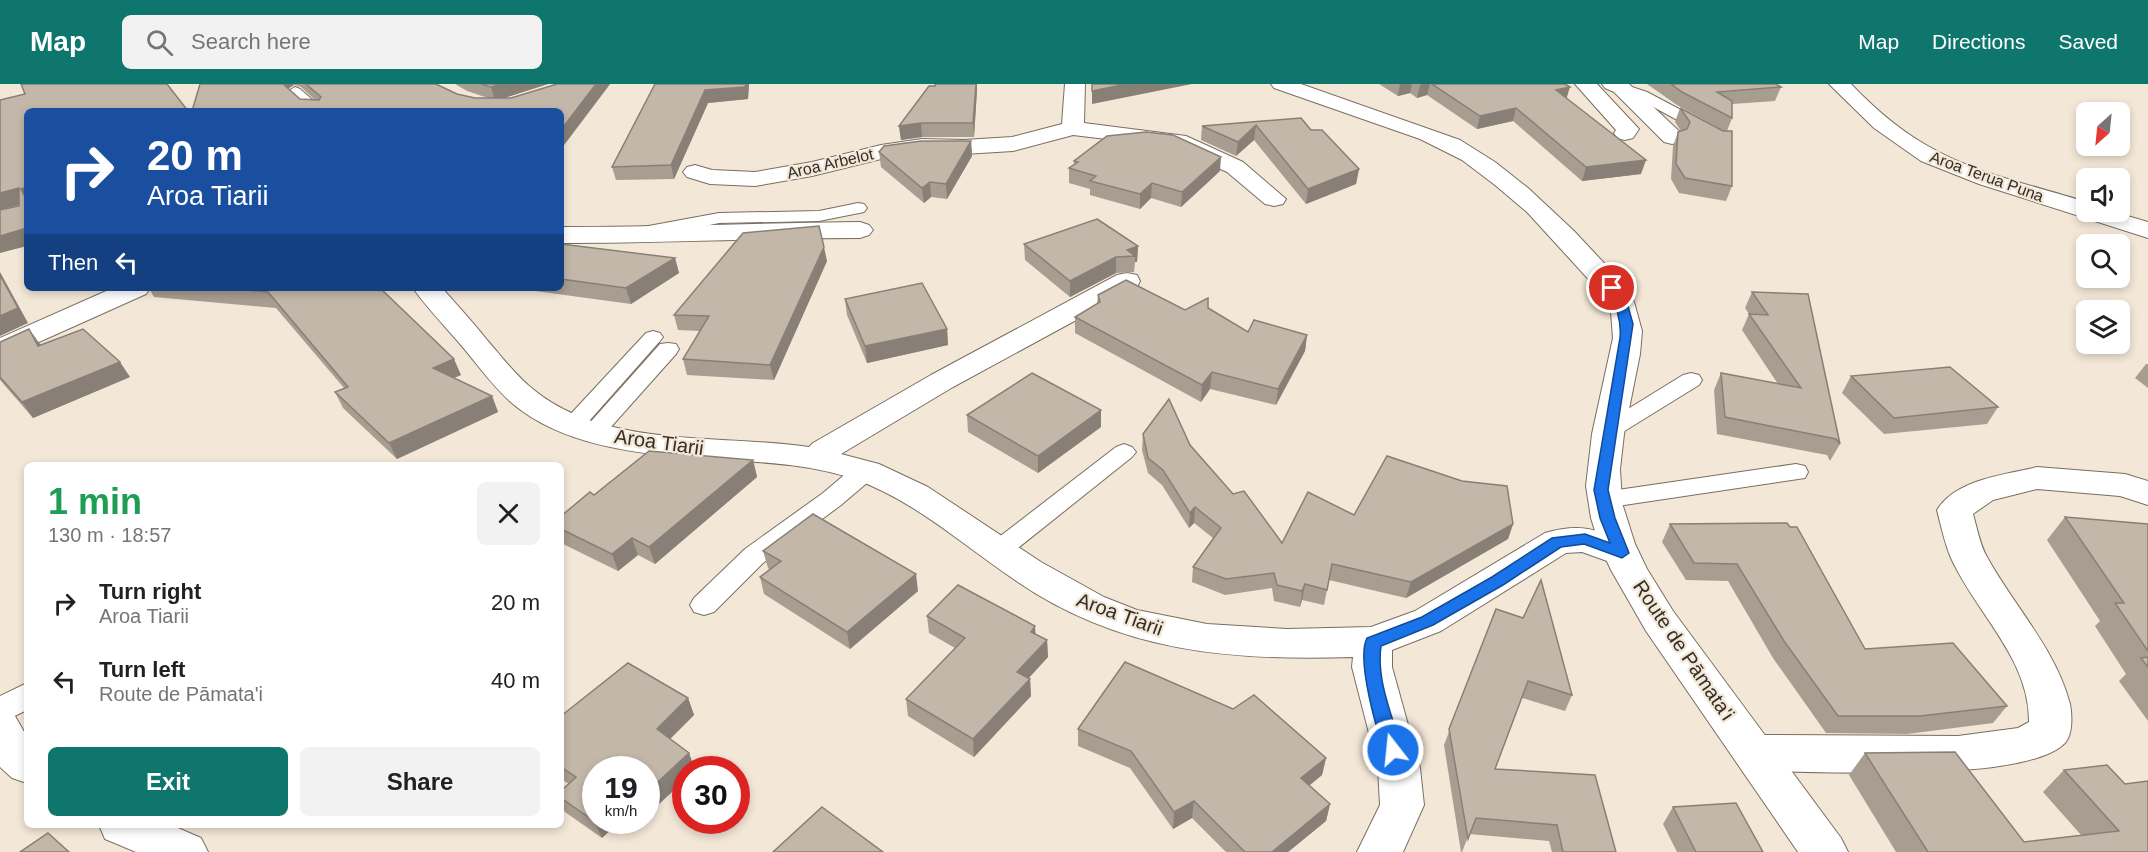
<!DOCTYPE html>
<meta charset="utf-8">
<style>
:root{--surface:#fff;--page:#f2f2f2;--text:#202124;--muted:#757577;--accent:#0f766e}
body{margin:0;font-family:Arial,sans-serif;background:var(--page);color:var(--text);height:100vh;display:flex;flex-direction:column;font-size:22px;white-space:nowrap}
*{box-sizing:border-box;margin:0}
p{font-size:20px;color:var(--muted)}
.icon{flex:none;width:33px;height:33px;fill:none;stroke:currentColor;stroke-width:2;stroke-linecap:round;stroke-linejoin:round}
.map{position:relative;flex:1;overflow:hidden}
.details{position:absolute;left:24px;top:378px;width:540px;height:366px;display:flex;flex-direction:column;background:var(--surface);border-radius:9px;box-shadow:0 3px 9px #0003}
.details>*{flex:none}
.guide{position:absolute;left:24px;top:24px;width:540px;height:183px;border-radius:9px;box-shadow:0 3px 9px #0003;background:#1a4fa0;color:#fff;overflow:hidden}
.needle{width:39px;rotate:207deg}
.fabs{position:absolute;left:2076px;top:18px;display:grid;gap:12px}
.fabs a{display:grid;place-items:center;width:54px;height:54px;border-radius:9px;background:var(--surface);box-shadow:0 3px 9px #0003;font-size:30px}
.speed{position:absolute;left:582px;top:672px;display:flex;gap:12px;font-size:30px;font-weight:700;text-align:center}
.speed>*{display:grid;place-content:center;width:78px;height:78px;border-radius:50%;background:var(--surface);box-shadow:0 3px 9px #0003;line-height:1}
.speed small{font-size:15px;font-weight:400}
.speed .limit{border:9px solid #d22;background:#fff;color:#111}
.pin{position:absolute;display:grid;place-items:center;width:51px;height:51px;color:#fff;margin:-26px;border:3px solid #fff;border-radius:50%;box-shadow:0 2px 6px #0007}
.me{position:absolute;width:66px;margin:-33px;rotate:344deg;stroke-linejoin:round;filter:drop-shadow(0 0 4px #0008)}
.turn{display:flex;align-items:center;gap:21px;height:126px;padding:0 24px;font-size:27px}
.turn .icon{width:78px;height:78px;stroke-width:2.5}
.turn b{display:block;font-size:42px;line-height:51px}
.then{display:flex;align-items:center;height:57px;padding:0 24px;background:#0003;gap:12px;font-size:22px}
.round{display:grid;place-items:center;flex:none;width:63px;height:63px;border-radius:9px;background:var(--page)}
.summary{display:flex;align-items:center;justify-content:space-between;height:102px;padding:0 24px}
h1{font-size:36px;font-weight:700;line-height:45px;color:#1e9e55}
.primary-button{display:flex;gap:12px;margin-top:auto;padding:12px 24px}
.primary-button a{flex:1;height:69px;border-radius:9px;background:var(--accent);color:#fff;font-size:24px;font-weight:700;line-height:69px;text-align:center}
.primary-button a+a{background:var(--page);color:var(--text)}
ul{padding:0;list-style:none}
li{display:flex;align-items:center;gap:18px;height:78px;padding:0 24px}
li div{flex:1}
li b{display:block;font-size:22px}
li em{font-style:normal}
header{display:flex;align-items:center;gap:36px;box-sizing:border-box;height:84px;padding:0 30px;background:var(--accent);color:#fff}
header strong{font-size:28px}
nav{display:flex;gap:33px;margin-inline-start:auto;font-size:21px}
.search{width:420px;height:54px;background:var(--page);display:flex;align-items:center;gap:15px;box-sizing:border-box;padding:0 21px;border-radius:9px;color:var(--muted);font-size:22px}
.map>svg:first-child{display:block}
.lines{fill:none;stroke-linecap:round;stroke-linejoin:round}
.service-casing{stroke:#796e60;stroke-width:2}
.minor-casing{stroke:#796e60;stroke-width:2}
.secondary-casing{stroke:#796e60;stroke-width:2}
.service{fill:#fff;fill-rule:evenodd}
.minor{fill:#fff;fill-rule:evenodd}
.secondary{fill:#fff;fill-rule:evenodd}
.wall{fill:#a79d90;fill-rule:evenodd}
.shaded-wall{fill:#888076}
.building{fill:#c2b7a8;stroke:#888076;stroke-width:1.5}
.route{fill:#1a73e8;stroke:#114b97;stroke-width:1.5}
.labels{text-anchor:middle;stroke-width:4.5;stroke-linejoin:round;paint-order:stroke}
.far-street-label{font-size:16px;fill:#332e28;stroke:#f3e7d7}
.street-label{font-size:20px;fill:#332e28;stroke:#f3e7d7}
</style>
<header>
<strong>Map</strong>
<div class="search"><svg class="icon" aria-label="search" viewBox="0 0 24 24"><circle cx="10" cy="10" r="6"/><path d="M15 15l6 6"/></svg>Search here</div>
<nav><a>Map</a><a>Directions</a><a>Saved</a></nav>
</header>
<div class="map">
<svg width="2148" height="768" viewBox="0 0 2148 768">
<rect width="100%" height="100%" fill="#f3e7d7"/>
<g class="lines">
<g class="service-casing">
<g id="service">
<polygon points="1623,0 1647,8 1713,43 1715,46 1707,51 1701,49 1637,14 1616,7 1613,4 1616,1"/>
<polygon points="295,3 300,5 325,27 308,27 287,8"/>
<polygon points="858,119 864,120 867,124 864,128 819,137 719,139 643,155 636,153 634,149 636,145 643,143 719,129 819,127"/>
<polygon points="653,247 660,249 663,253 660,257 582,345 574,347 566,345 563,340 566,335 646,249"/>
<polygon points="668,259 676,260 679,265 676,270 602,353 594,355 586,353 582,348 586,343 660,260"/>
<polygon points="1691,289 1699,291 1702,296 1699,301 1618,351 1610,353 1602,351 1598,346 1602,341 1683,291"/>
<polygon points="1124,360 1132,363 1136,368 1132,373 1008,472 999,475 990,472 986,466 990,460 1116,363"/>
<polygon points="865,379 874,381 877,387 874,393 841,421 763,479 714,528 704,531 694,528 690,521 694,514 745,465 823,409 856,381"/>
<polygon points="1796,380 1805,382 1808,388 1805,394 1604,424 1595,422 1592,416 1595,410 1604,408"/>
<polygon points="27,599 27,626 0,639 0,612"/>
</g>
</g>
<g class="minor-casing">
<g id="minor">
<polygon points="1065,0 1085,0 1084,39 1186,52 1243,78 1286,115 1283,120 1274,122 1265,120 1227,88 1173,63 1073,51 1013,67 964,70 922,69 881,75 812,92 755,102 710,100 687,93 683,88 687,83 695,81 712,86 755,88 812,78 881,61 922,55 964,56 1012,53 1062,40"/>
<polygon points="1575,0 1597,0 1639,45 1633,54 1625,56 1617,54 1614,49 1616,46"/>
<polygon points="1602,0 1629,0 1680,48 1683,53 1680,58 1672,60 1664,58 1614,8 1605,4"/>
<path d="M1829 0H1851C1873 23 1898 45 1926 61 1975 90 2033 101 2086 118V128H2114L2148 138V154L1979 100 1921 77 1874 44Z"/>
<path d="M860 138 869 141 873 146 869 151 860 154C760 154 661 159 561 159V143C661 143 760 139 860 138Z"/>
<path d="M1127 189 1137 191 1140 197 1137 203 953 303 841 370 879 380 928 403 1041 478 1104 513 1137 526 1207 540 1287 545 1371 543 1415 527 1545 449C1584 438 1598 447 1634 460L1639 469 1634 478 1621 482 1582 468 1566 469 1441 547 1392 566V583L1420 684 1424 721 1403 768H1357L1380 721 1378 684 1352 583 1353 573C1230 577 1119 568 1015 496 963 461 914 416 854 395 804 378 750 378 698 374 636 370 562 361 513 320 493 303 478 281 461 261 445 242 427 224 413 204H442C457 221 473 238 487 256 502 273 516 292 534 306 606 365 722 350 809 363L813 359 931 291 1117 191Z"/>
<polygon points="113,204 150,204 146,210 10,271 0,274 0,254"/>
<path d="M2037 383 2125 390 2148 397V421L2120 412 2037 405 1993 416 1973 430C1977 444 1980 461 1987 473 2014 522 2055 564 2070 620 2072 631 2073 650 2065 659 2025 700 1816 687 1755 687L1740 681 1734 669 1740 657 1755 651 1958 652 2018 644 2029 638C2030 575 1976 529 1951 474 1945 460 1941 442 1937 426 1956 395 2005 391 2037 383Z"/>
<polygon points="0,627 15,632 27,653 27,699 12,694 0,683"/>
<polygon points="99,741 171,741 201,754 208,768 136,768 105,755"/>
</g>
</g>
<g class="secondary-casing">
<polygon id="secondary" points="1271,0 1301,0 1460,56 1495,78 1528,104 1574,147 1618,194 1634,218 1642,247 1640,270 1624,350 1620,385 1622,419 1635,460 1647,485 1673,527 1841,754 1848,768 1798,768 1646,547 1611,486 1599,460 1591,434 1586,402 1592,350 1613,254 1611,228 1601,209 1527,128 1495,101 1462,76 1420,55 1274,4"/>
</g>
<use href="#service" class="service"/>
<use href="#minor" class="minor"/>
<use href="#secondary" class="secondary"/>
</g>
<g class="wall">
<path d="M200 0H436L457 10 475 14H488L467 7 455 0H548L504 14H511L557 0H610L561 65V27H192ZM294 1 301 3 315 16 300 15 288 4Z"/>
<polygon points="655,0 749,0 748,15 708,19 674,95 616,96 612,83"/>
<polygon points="1379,0 1565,0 1567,14 1641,90 1582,97 1513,37 1477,45 1427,11 1417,14 1410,9 1398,12"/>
<polygon points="1647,0 1776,0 1781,3 1775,17 1732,20 1732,34 1727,47 1732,102 1726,117 1679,109 1671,95 1673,62 1678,48 1681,47 1675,38 1680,24 1724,47 1677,21"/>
<polygon points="977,6 974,53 922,53 901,56 899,42"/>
<polygon points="1301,34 1311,46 1359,85 1356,100 1306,120 1254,56 1236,72 1201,56 1202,42"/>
<polygon points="971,57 972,72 947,115 931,113 924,119 881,83 879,68"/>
<polygon points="1074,77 1220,87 1181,123 1151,114 1140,125 1090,111 1090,105 1069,99 1069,84 1074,80"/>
<polygon points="561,160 675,174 679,189 631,220 513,204 561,204"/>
<polygon points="1024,160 1138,162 1137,178 1135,178 1134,188 1116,189 1070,213 1025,176"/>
<polygon points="827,177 774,296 687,291 683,275 700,247 678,246 674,231"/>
<polygon points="149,204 380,204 461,291 453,294 492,312 498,328 397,375 343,324 335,308 344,304 276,224 154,213"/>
<polygon points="1752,208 1808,210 1840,360 1830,377 1827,371 1717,350 1714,306 1721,289 1778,300 1742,246 1749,230 1745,224"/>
<polygon points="1098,211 1185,226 1208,224 1248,248 1307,251 1305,267 1276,321 1210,305 1201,318 1075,249 1075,233 1097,220"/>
<polygon points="845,215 947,245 948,261 867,279 847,231"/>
<polygon points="0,258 40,261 130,293 33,334 0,296"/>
<polygon points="2146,280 2148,280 2148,304 2135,294"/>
<polygon points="1851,292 1998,323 1987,340 1884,350 1842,309"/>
<polygon points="967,331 1101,343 1038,389 968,348"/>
<polygon points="1143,350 1190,361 1233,410 1282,459 1354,431 1513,440 1508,455 1406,514 1329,496 1324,521 1302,516 1300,523 1274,517 1272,504 1225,511 1192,498 1193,483 1213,454 1194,439 1189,444 1162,401 1148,389 1142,366"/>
<polygon points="753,376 757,393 655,480 638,471 618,487 561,459 561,432 594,411"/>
<polygon points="2065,433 2148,440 2148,637 2119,597 2126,590 2095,542 2100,537 2047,456"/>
<polygon points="1787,439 1865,565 2007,622 1993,639 1907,650 1826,649 1773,574 1728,497 1686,496 1662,458 1670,440"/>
<polygon points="763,467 918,507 850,565 764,510 760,493 770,486 768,484"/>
<polygon points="1496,525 1572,611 1565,627 1522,614 1495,685 1616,768 1552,768 1549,757 1469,750 1462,768 1461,768 1444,661"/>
<polygon points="927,532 1035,550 1047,556 1048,573 1028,594 1030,595 1031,612 974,673 908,632 906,615 955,564 929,549"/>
<polygon points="688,614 694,631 670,655 689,669 695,686 686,686 686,695 646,732 646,686 596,736 642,736 633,745 618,739 602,754 565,728 561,721 561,707 569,700 561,695 561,632"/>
<polygon points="1078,645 1326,674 1322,691 1309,702 1330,720 1326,737 1288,768 1226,768 1192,734 1173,745 1130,684 1078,662"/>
<polygon points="1865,669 2024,758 2081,751 2043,708 2064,686 2125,700 2148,768 1896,768 1849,691"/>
<polygon points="1673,723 1763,768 1677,768 1663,740"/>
</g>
<g class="shaded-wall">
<polygon points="281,0 293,0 294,1 286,6"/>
<polygon points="501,0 548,0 495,17 491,3"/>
<polygon points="596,0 610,0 561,65 561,46"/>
<polygon points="746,0 749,0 748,15 708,19 674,95 671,81 705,6"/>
<polygon points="976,0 977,0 977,6 974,53 973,39"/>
<polygon points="1126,0 1192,0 1092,20 1092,7"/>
<polygon points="1400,0 1412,0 1410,9 1398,12"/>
<polygon points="1423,0 1430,0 1427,11 1417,14 1420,1"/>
<polygon points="1570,3 1566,16 1556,6"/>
<polygon points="1516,24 1513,37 1477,45 1480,32"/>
<polygon points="921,39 922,53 901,56 899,42"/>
<polygon points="1256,41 1254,56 1236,72 1238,58"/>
<polygon points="971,57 972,72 947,115 946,100"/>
<polygon points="1221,73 1220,87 1181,123 1182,108"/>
<polygon points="1646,76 1641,90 1582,97 1586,83"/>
<polygon points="1359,85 1356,100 1306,120 1308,105"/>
<polygon points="930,98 931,113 924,119 922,104"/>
<polygon points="1152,99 1151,114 1140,125 1140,110"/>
<polygon points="27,103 27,119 0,126 0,109 19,104 21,105"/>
<polygon points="27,144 27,162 0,169 0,152"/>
<polygon points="1138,162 1137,178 1135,178 1135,172 1127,166"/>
<polygon points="824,163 827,177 774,296 770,281"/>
<polygon points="1116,173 1116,189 1070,213 1070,197"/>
<polygon points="675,174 679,189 631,220 626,204"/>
<polygon points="0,188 28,239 0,252"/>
<polygon points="29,245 40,260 49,278 38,262"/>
<polygon points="947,245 948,261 867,279 865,262"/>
<polygon points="1307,251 1305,267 1276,321 1278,305"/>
<polygon points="454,275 461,291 440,300 433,284"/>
<polygon points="120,278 130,293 33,334 22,318"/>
<polygon points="1212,288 1210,305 1201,318 1202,301"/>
<polygon points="492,312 498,328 397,375 389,359"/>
<polygon points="1101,326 1101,343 1038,389 1038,372"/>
<polygon points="753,376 757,393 655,480 649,463"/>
<polygon points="1195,423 1194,439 1189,444 1190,429"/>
<polygon points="1513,440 1508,455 1406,514 1411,498"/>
<polygon points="632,454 638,471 618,487 612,470"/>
<polygon points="916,490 918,507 850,565 847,548"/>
<polygon points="1305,500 1302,516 1300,523 1302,507"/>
<polygon points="1035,542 1036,559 1031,548"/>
<polygon points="1047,556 1048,573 1018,606 1017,588"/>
<polygon points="1030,595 1031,612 974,673 973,655"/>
<polygon points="688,614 694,631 663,662 657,645"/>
<polygon points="689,669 695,686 686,686 686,695 646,732 646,709"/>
<polygon points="1326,674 1322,691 1297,711 1301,694"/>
<polygon points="1194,717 1192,734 1173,745 1174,728"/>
<polygon points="1330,720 1326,737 1288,768 1272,768"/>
<polygon points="596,736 617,736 618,739 602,754 594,737"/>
<polygon points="630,736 642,736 633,745"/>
</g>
<g class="building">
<polygon points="21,0 167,0 188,27 27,27 27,103 21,105 27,117 27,144 0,152 0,126 19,122 19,104 0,109 0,16 25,10"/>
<polygon points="200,0 283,0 300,15 319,16 321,13 306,0 436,0 457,10 475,14 511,14 557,0 596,0 561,46 561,27 192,27"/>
<polygon points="481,0 501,0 491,3"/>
<polygon points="655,0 746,0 745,3 705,6 671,81 612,83"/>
<polygon points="935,0 976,0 973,39 921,39 899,42 929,2 935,2"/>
<polygon points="1092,0 1126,0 1092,7"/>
<polygon points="1432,0 1565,0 1570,3 1556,6 1646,76 1586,83 1516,24 1480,32"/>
<polygon points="1671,0 1776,0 1781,3 1717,8 1732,17 1732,34 1682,8"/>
<polygon points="1680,24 1723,47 1732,47 1732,102 1685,94 1676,80 1678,48 1687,45 1690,38"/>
<polygon points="1301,34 1311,46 1322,46 1359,85 1308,105 1256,41 1238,58 1202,42"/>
<polygon points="1146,48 1173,51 1221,73 1182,108 1152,99 1140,110 1090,97 1096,92 1069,84 1078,78 1074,77 1107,52"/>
<polygon points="921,57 971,57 946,100 930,98 922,104 879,68 884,62"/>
<polygon points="1097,135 1138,162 1127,166 1135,172 1116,173 1070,197 1024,160"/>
<polygon points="819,142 824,163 770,281 683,275 709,232 674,231 743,149"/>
<polygon points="561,160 675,174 626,204 561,195"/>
<polygon points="0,191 18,224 0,232"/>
<polygon points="1126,196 1185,226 1208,214 1208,224 1248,248 1254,236 1307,251 1278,305 1212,288 1202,301 1075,233 1100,218 1098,211"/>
<polygon points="922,199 947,245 865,262 845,215"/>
<polygon points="222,204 380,204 454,275 433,284 492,312 389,359 335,308 348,303 268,208"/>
<polygon points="1752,208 1808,210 1840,360 1836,355 1725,333 1721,289 1801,304 1749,230 1768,231"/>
<polygon points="29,245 38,262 83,245 120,278 22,318 0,293 0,258"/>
<polygon points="1950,283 1998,323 1894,334 1851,292"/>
<polygon points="1032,289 1101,326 1038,372 967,331"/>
<polygon points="1169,315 1190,361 1233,410 1244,407 1282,459 1308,408 1354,431 1387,372 1462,397 1507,402 1513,440 1411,498 1332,480 1327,506 1305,500 1302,507 1277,501 1274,489 1226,495 1193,483 1221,444 1195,423 1190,429 1163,386 1148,374 1143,350"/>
<polygon points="649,367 753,376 649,463 632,454 612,470 561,445 561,432 590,408 594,411"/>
<polygon points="813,430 916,490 847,548 760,493 781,477 763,467"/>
<polygon points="2065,433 2148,440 2148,567 2115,519 2124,519"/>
<polygon points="1787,439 1790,443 1797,443 1865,565 1953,559 2007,622 1920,632 1838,632 1784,557 1737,480 1694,479 1670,440"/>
<polygon points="1541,496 1572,611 1528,597 1495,685 1595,691 1616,768 1563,768 1557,741 1476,734 1468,755 1449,645 1496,525 1523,534"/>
<polygon points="958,501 1035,542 1031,548 1047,556 1017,588 1030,595 973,655 906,615 965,554 927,532"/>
<polygon points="2148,573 2148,583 2141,574"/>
<polygon points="1125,578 1233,625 1254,611 1326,674 1301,694 1330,720 1272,768 1245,768 1194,717 1174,728 1131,667 1078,645"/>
<polygon points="628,579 688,614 657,645 689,669 646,709 646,686 596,686 596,736 594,737 561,714 561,707 576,693 561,683 561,632"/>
<polygon points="1955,668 2024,758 2119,747 2064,686 2107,681 2125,700 2148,697 2148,768 1928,768 1865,669"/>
<polygon points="1736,719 1763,768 1696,768 1673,723"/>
<polygon points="822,723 883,768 773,768"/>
<polygon points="48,749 69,768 20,768"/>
</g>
<path class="route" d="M1612 201 1616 202 1628 222 1633 240 1608 406 1615 434 1629 469 1622 474 1584 460 1561 463 1503 501 1433 541 1381 562C1376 597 1393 633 1402 666L1400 671 1393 673 1387 671C1377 650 1356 575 1367 554L1422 533 1492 493 1552 454 1585 450 1610 459 1600 434 1594 406 1620 254C1622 235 1615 221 1607 204Z"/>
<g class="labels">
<g class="far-street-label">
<text transform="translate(830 79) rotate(-13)" y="6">Aroa Arbelot</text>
<text transform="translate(1987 92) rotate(20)" y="6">Aroa Terua Puna</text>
</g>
<g class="street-label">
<text transform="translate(659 358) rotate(8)" y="7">Aroa Tiarii</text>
<text transform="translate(1120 530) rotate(20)" y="7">Aroa Tiarii</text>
<text transform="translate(1684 566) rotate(56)" y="7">Route de Pāmata'i</text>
</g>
</g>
</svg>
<div class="fabs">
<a><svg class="needle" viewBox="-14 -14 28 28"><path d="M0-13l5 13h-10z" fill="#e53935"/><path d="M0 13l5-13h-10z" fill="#757577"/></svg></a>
<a><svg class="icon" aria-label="sound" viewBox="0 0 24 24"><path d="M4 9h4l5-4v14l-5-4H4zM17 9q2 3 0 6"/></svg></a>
<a><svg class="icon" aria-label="search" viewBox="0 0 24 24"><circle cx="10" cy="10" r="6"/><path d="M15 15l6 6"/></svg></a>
<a><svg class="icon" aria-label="layers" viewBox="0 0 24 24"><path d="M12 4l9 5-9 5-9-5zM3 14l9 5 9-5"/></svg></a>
</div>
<div class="speed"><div>19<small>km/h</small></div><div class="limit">30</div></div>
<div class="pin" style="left:1612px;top:204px;background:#d93025"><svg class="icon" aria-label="arrive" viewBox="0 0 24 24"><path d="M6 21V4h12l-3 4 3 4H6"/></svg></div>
<svg class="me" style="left:1393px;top:666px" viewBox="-20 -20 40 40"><circle r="17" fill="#1a73e8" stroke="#fff" stroke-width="3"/><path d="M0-11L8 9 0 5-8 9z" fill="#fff"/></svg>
<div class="guide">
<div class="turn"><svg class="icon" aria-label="right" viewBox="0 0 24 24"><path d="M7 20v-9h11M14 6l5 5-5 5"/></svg><div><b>20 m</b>Aroa Tiarii</div></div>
<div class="then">Then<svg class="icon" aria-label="left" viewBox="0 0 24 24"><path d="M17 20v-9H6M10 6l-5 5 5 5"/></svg></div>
</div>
<section class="details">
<div class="summary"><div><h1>1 min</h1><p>130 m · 18:57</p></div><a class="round"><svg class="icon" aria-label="close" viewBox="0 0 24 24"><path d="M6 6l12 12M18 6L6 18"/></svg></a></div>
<ul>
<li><svg class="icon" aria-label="right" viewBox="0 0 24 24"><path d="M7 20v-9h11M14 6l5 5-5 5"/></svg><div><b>Turn right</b><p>Aroa Tiarii</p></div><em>20 m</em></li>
<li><svg class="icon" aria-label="left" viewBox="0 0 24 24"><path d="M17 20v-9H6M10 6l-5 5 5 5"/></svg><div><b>Turn left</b><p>Route de Pāmata'i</p></div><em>40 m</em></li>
</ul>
<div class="primary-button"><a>Exit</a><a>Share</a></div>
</section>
</div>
